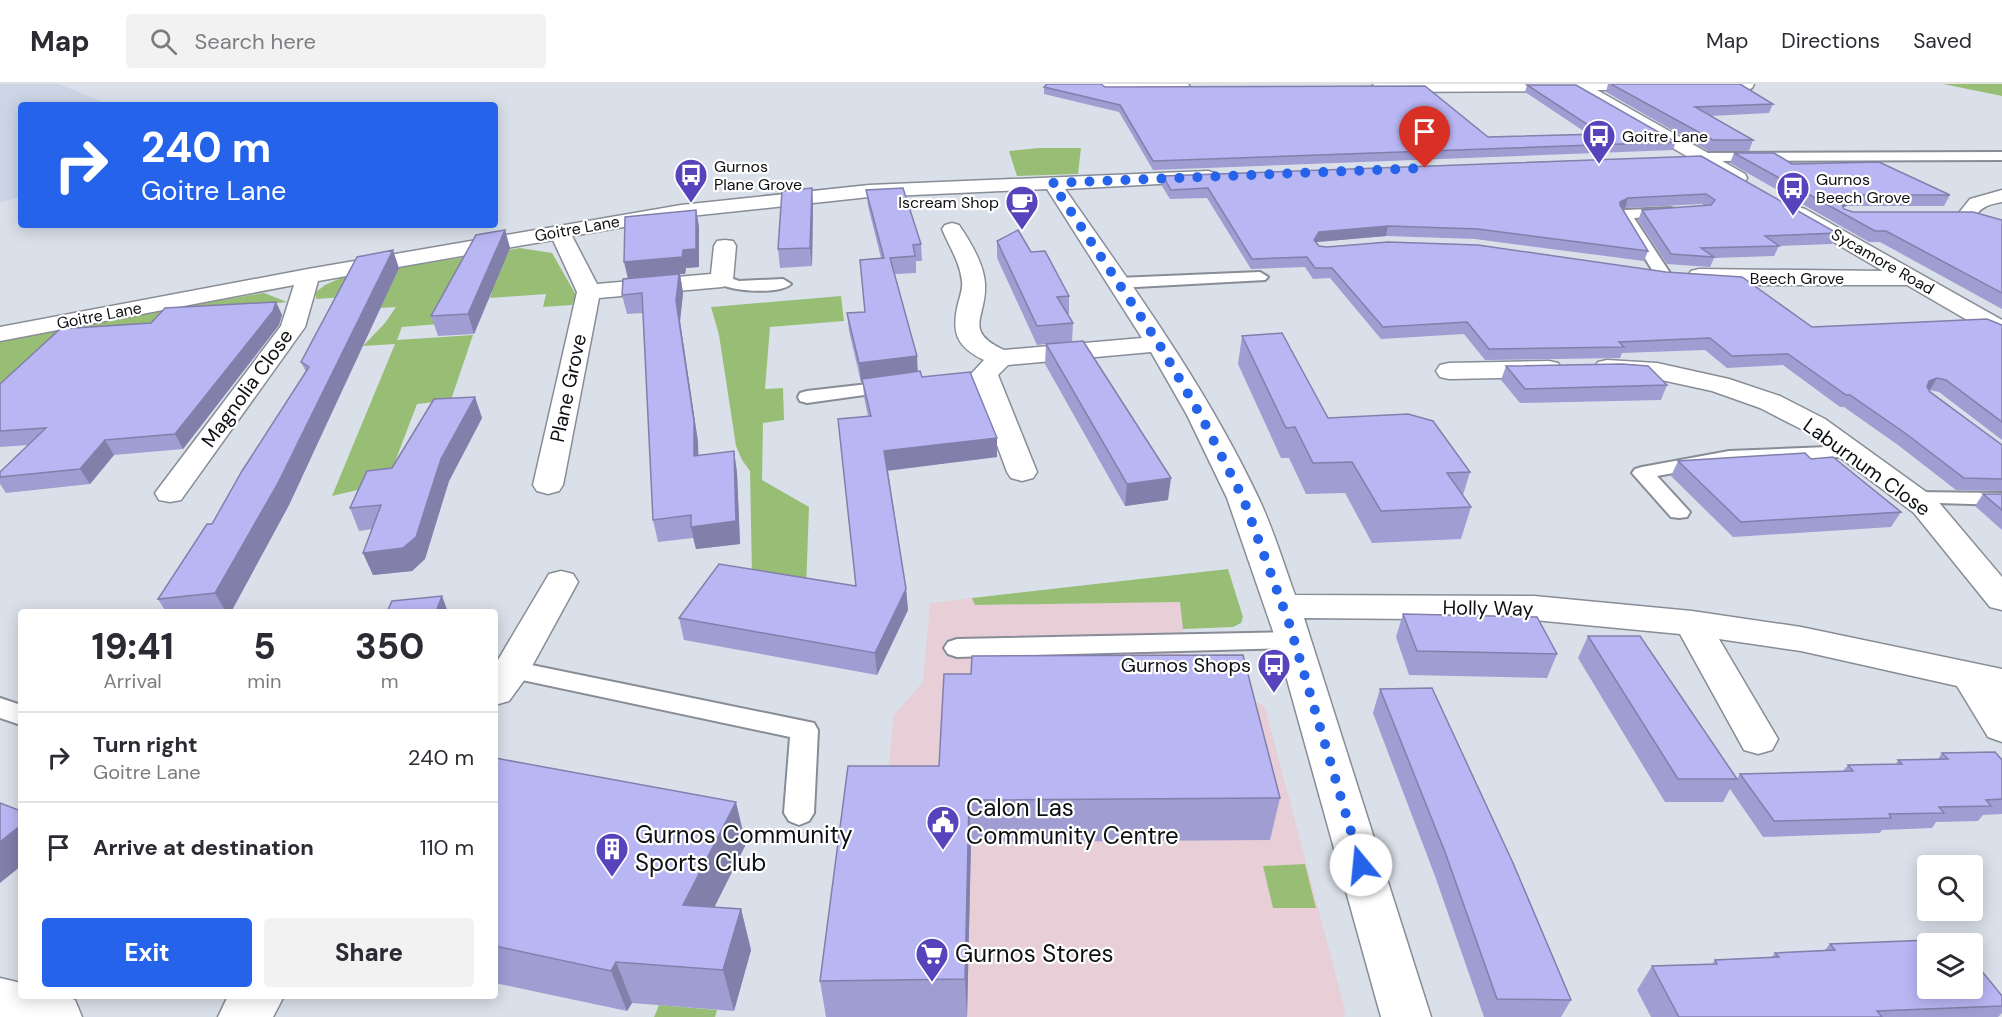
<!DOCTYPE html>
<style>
:root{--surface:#fff;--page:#f2f2f3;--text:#2b2b33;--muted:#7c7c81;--line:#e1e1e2;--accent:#2563eb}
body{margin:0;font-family:"DM Sans",sans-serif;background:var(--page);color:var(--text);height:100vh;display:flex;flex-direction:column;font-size:22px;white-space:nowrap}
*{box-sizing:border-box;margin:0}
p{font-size:20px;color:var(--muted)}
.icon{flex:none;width:33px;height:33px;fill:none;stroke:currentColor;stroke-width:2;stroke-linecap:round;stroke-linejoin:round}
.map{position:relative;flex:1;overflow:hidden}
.drawer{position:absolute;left:18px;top:525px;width:480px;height:390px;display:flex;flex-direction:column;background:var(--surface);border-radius:6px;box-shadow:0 3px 15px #0003}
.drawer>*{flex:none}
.banner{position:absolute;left:18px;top:18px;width:480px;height:126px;border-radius:6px;box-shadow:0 3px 15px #0003;background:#2563eb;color:#fff;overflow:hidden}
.tools{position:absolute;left:1917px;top:771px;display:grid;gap:12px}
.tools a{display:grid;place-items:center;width:66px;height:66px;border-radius:6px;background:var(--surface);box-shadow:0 3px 15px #0003;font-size:30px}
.pin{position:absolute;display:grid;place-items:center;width:51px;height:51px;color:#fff;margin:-62px -26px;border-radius:50% 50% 50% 0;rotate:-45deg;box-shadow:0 0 6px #0007}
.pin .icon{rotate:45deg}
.me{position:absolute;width:66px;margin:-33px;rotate:343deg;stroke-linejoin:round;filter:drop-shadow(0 0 4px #0008)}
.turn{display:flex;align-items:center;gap:21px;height:126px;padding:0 24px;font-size:27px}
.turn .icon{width:78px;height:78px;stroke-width:2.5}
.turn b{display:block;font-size:42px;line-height:51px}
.eta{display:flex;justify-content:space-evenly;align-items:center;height:102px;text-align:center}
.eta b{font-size:36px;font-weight:800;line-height:42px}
.primary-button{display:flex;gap:12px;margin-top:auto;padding:12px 24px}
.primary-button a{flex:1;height:69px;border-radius:6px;background:var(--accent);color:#fff;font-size:24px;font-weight:800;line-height:69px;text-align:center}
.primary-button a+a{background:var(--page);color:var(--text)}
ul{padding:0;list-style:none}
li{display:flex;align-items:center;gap:18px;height:90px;padding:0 24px;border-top:2px solid var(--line)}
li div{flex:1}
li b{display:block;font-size:22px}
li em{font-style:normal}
header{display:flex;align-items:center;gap:36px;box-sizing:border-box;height:84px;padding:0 30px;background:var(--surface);border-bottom:2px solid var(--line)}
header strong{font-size:28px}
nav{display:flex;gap:33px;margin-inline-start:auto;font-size:21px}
.search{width:420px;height:54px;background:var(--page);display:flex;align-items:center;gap:15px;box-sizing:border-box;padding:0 21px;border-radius:6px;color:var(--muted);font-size:22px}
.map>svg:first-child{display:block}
.commercial{fill:#e7ced7}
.built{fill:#ccd5e6}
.green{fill:#98be75}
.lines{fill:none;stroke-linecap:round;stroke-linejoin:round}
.service-casing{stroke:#878c96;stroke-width:4}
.minor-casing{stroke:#878c96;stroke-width:3}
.service{fill:#fff;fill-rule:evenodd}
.minor{fill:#fff;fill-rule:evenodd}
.wall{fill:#9f9dd2}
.shaded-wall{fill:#827fab}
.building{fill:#b9b6f4;stroke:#827fab;stroke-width:1.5}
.route{stroke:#2563eb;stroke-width:10;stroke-dasharray:0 18}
.labels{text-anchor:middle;stroke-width:4.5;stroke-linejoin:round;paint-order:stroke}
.far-poi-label{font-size:16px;fill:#0d0f12;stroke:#fff;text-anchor:start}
.far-street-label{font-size:16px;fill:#0d0f12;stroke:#fff}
.street-label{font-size:20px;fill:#0d0f12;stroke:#fff}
.poi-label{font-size:20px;fill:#0d0f12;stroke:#fff;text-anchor:end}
.near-poi-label{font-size:24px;fill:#0d0f12;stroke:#fff;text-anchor:start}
</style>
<header>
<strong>Map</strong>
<div class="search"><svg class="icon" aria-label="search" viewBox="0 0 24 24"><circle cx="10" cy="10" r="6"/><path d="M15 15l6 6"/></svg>Search here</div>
<nav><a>Map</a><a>Directions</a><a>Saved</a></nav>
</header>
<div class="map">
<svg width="2002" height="933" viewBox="0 0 2002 933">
<rect width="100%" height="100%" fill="#dae0ea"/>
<polygon class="commercial" points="972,514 975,521 1181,518 1185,571 1265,623 1345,926 1344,933 828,933 884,724 894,631 923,598 930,519"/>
<polygon class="built" points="0,0 59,0 110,21 21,21 21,113 0,118"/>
<g class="green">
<polygon points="1943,0 2002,0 2002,12"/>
<polygon points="1039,64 1081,64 1078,90 1017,92 1009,67"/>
<polygon points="520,164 552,169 576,211 572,221 543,223 546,210 490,214 492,208 452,213 439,240 402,243 397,256 473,251 451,316 417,320 387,399 332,412 395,260 363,262 385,239 396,223 363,225 372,211 316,215 316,208 325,201 343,193"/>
<polygon points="264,209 287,218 181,229 153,251 70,256 39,264 0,300 0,258 132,231"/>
<polygon points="841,212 844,237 770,243 765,305 783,304 784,336 763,339 762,396 809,423 806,506 752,492 750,387 742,376 736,362 719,251 711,223"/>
<polygon points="1228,485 1243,533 1241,539 1233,543 1183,545 1180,518 975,521 972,514"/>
<polygon points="1305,780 1316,824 1273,824 1263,782"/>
<polygon points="659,921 717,926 715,933 654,933"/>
</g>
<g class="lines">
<g class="service-casing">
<g id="service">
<polygon points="2002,68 2002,76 1701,77 1695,73 1701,69"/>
<polygon points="1670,124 1675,125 1677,128 1675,131 1634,134 1670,189 1662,194 1654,189 1618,130 1625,126"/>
<polygon points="1260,188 1268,193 1265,196 1118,204 1110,199 1118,194"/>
<path d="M722 191 739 197 783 195 791 200C781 211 724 208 714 196L717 193Z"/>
<polygon points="894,297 900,298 903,302 900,306 807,319 800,317 798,313 800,309 807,307"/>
<polygon points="1852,362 1859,364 1862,368 1859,372 1729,379 1657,392 1690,428 1687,433 1679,434 1671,433 1632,389 1635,385 1642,383 1729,367"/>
<polygon points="1914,408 2002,409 2002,421 1907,418 1903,414 1907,410"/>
<polygon points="1294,548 1303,550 1306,556 1303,562 1294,564 957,573 948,570 944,564 948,558 957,555"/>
<polygon points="512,577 814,639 818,646 814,729 809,737 799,741 789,737 784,729 790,653 503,592 499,586 503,580"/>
<polygon points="0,614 21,621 21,641 0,634"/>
</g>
</g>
<g class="minor-casing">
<g id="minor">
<polygon points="1099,0 1188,0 1190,3 1182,8 1105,8 1100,6 1097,3"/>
<polygon points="1374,0 1754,0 1752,4 1747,6 1597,6 1745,90 1747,94 1745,98 1731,98 1575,7 1380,8 1375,6 1372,3"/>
<path d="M1208 87 1215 89 1217 93 1215 97 1065 105C1134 204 1206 303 1258 413 1273 444 1283 478 1295 511L1534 512 1692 527 1801 543 2002 585V658L1988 653 1957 602 1801 567 1719 555 1778 655 1772 666 1758 670 1744 666 1680 550 1534 536 1304 534 1431 933H1381L1276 556 1227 414 1187 331 1151 268 1008 281 998 291 1037 388 1033 394 1022 397 1011 394 1007 388 971 290 984 276C957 263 951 249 958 220 960 212 963 205 962 197 960 178 949 162 942 145L945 141 952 139 959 141C970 157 984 180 985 200 987 233 962 247 1004 266L1142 254 1047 105 869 113 681 133 572 152 597 200 711 190 714 162 717 157 725 156 733 157 736 162 733 196 730 201 722 203 599 214 563 401 559 407 548 410 537 407 533 401 577 208 553 156 318 197 305 243 181 416 170 418 159 416 155 409 281 242 294 201 0 257V243L308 185 681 121 869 101Z"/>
<path d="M2002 106V118C1997 119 1991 120 1987 122 1975 127 1976 138 1961 134L1958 130 1970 115Z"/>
<polygon points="1798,123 1805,125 2002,236 2002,253 1993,251 1907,201 1726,201 1691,197 1688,192 1691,187 1699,185 1883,187 1791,133 1788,129 1791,125"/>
<polygon points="1607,276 1657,279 1729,295 1780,312 1825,335 1936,415 2002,493 2002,526 1990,523 1914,429 1805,347 1760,324 1712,307 1657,295 1598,290 1594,284 1598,278"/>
<polygon points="1549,277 1558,279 1562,285 1558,291 1549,293 1449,295 1440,293 1436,287 1440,281 1449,279"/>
<polygon points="561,487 573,490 578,498 525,595 509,617 495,621 495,581 549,490"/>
<polygon points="0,894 21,899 21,912 65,912 75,916 82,933 0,933"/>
<polygon points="228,912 284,912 273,933 218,933"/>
</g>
</g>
<use href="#service" class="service"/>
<use href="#minor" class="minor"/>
</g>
<g class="wall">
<polygon points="1608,0 1740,0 1773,20 1769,29 1711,32 1753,56 1749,67 1708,67 1606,8"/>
<polygon points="1527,1 1676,58 1673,66 1153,86 1119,28 1044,10 1044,3 1105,3 1488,53 1588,50 1525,8"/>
<polygon points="1734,69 1792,80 1950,111 1944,122 1847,122 1843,123 1844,125 1853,128 2002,136 2002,225 1880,158 1869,158 1730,79"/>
<polygon points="1701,72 1837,149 1832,160 1779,162 1774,172 1714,174 1710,183 1667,180 1638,136 1642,126 1705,122 1702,120 1625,124 1622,125 1648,167 1644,177 1475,155 1386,152 1317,158 1316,159 1319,162 1812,243 2002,241 2002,356 1939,308 1930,306 1929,306 2002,361 2002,407 1956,406 1898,361 1844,323 1840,323 1783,281 1727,284 1705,266 1622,269 1620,274 1485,276 1464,250 1381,255 1330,194 1313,195 1305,183 1251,185 1207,114 1170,115 1162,102 1163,92"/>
<polygon points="866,106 921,160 922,177 916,177 916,189 895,190 917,287 997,373 888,386 906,505 908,526 877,591 684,556 679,534 856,502 868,332 864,313 863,298 861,298 849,247 847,229 865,228 860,176 881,174 868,122"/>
<polygon points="813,121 812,182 780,184 778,165"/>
<polygon points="696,126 699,143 699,183 686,184 685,190 680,190 683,209 680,237 698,358 698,371 734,367 737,389 740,460 696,465 693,454 658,458 653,436 643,229 627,230 622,211 627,195"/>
<polygon points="505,146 510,164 474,250 438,252 431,232"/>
<polygon points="997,157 1031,168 1069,212 1069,230 1068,230 1073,239 1072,258 1168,416 1125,422 1045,280 1046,260 1037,261 997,174"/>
<polygon points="399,184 289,421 231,528 166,528 158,515 212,440 306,288 301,278"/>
<polygon points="276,218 282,231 279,241 183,365 114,371 90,400 6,409 0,400 0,388 28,361 0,363 0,300 151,239"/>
<polygon points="1242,252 1328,334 1470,388 1463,411 1471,423 1461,455 1372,459 1345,409 1306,410 1289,374 1281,374 1238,280"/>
<polygon points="1506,282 1667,301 1661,316 1520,319 1501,296"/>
<polygon points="475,313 482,334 449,397 425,475 412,487 373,491 363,469 372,445 359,447 350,424 392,384"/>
<polygon points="1811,375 1901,428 1891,443 1733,453 1671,392 1678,377"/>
<polygon points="1983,410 2002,410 2002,446 1975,422"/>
<polygon points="1403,530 1557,570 1547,594 1409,591 1396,553"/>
<polygon points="1588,552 1737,695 1740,690 1843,687 1848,681 1896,680 1898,676 1938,675 1942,669 2002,676 2002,730 1983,731 1978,737 1936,738 1932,744 1882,746 1880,749 1763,753 1730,705 1723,718 1665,718 1578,574"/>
<polygon points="1380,605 1571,916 1561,933 1484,933 1435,792 1373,629"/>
<polygon points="495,674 746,760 714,823 741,825 751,866 734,927 632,919 627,927 495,899"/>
<polygon points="939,682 1280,714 1270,756 971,758 967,933 826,933 820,897"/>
<polygon points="1830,860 2002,912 2002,929 1998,933 1651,933 1637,906 1652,882 1712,880 1715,876 1772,873 1775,869 1824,867"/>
</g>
<g class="shaded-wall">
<polygon points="812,104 813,121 812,182 810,164"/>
<polygon points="1852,111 1847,122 1840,124 1841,118 1845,113"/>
<polygon points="1628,114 1625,124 1617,128 1620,118"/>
<polygon points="696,126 699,143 699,183 686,184 685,190 680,190 683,209 680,237 698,358 699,394 694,372 676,217 628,195 624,178"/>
<polygon points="1388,142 1386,152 1317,158 1312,166 1314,156 1319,148"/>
<polygon points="505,146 510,164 474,250 468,230"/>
<polygon points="393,166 399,184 289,421 231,528 226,528 215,509"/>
<polygon points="276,218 282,231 279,241 183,365 175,350"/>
<polygon points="917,272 918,291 861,298 859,279"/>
<polygon points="1937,294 1930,306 1922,309 1929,297"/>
<polygon points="475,313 482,334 449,397 425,475 412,487 373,491 363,469 441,375"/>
<polygon points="997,354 997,373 886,387 884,367"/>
<polygon points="105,356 114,371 90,400 80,385"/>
<polygon points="734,367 737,389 740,460 696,465 691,443"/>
<polygon points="1171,394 1168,416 1125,422 1127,400"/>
<polygon points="906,505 908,526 877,591 875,569"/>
<polygon points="442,512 448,528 436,528"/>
<polygon points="969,716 971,758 967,933 965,895"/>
<polygon points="736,718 746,760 695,862 683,821"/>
<polygon points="21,741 21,782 0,799 0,758"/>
<polygon points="741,825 751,866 734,927 723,886"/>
<polygon points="616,878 632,919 627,927 611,887"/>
</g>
<g class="building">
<polygon points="1047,0 1101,0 1105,3 1425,2 1488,53 1602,50 1527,1 1576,1 1676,58 1153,77 1120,21 1044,3"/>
<polygon points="1611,0 1740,0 1773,20 1695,23 1753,56 1713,56"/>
<polygon points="1734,69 1774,69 1792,80 1879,78 1950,111 1852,111 1845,113 1841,118 1844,125 1853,128 1973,128 2002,136 2002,209 1886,147 1875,147"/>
<polygon points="1701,72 1837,149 1765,152 1779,162 1701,164 1714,173 1671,170 1642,126 1711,121 1715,116 1706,110 1628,114 1620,118 1620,121 1648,167 1478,145 1388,142 1319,148 1314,156 1319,162 1327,163 1388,158 1478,161 1666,188 1742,193 1812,243 1987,235 2002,241 2002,338 1946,296 1937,294 1929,297 1927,303 1930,308 2002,361 2002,395 1964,394 1905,349 1850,311 1846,311 1788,270 1732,272 1710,254 1619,258 1624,263 1489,265 1467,238 1383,243 1332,184 1315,184 1307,173 1252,175 1208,104 1171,106 1163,92"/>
<polygon points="812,104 810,164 778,165 782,107"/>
<polygon points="903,104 921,160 913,161 915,172 890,174 917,272 859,279 847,229 865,228 860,176 884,174 866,106"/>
<polygon points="696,126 696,165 683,166 682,173 624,178 625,133"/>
<polygon points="505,146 468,230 431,232 476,151"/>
<polygon points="1018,146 1031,168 1045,167 1069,212 1057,213 1073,239 1037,242 997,157"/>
<polygon points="393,166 278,399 215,509 158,515 207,440 212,440 242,387 309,283 301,278 357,173"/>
<polygon points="679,190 676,217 694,337 694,372 734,367 736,437 691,443 691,431 653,436 642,209 622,211 623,195"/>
<polygon points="276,218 273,227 175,350 105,356 80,385 0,393 0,388 46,344 0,347 0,300 60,245 151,239 165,224"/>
<polygon points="1282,249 1328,334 1408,330 1433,337 1470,388 1447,389 1471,423 1381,427 1352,378 1313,379 1295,343 1286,344 1242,252"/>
<polygon points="1083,257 1171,394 1127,400 1046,260"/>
<polygon points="1622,280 1648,282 1667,301 1525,305 1506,282"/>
<polygon points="920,287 922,293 970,288 997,354 884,367 906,505 875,569 679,534 719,480 856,502 838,335 871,332 862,295"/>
<polygon points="475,313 441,375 416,453 403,464 363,469 381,421 350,424 367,387 392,384 434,315"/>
<polygon points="1805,369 1811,375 1833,373 1901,428 1741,438 1678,377"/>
<polygon points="1983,410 2002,410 2002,426"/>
<polygon points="442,512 436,528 387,528 392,517"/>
<polygon points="1403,530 1537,533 1557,570 1417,567"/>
<polygon points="1588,552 1640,552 1737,695 1678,695"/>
<polygon points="1243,571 1280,714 969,716 965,895 820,897 848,682 939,682 944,590 971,590 972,572"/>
<polygon points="1432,604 1513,779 1571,916 1497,915 1445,768 1380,605"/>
<polygon points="1995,668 2002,676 2002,715 1986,716 1991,722 1939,723 1944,729 1889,730 1891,734 1774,737 1740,690 1853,687 1848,681 1902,680 1898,676 1948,675 1942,669"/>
<polygon points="495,674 736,718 683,821 741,825 723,886 616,878 611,887 495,862"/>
<polygon points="0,719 21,727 21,741 0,758"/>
<polygon points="1956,855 1960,860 1928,860 1928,904 1972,904 1972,875 2002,912 2002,922 1877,927 1882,933 1679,933 1652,882 1717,880 1715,876 1779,873 1775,869 1835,866 1830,860"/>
</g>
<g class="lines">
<polyline class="route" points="1361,781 1289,539 1243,414 1201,332 1159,260 1052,99 1425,84"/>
</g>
<defs>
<g id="bus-pin" transform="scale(1.725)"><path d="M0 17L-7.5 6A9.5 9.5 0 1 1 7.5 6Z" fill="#5743bb" stroke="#fff"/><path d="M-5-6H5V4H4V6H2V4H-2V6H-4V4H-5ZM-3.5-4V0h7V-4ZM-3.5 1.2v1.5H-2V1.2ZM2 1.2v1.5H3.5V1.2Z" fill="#fff"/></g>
<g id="cafe-pin" transform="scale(1.725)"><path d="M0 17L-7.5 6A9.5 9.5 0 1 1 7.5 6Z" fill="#5743bb" stroke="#fff"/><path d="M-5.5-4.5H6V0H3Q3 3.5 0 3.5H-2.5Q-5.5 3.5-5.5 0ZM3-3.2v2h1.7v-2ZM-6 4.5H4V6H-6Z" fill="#fff"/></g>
<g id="civic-pin" transform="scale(1.725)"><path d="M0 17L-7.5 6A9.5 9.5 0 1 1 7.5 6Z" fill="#5743bb" stroke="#fff"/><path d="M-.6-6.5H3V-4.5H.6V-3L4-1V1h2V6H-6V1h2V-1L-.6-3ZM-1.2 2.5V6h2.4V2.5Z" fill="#fff"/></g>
<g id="building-pin" transform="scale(1.725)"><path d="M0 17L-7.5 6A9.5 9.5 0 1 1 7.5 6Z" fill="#5743bb" stroke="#fff"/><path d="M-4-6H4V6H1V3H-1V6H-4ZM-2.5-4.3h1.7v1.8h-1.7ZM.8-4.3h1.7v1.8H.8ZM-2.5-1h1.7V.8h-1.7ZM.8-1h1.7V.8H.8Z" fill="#fff"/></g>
<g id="supermarket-pin" transform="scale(1.725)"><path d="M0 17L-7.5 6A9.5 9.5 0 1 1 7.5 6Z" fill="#5743bb" stroke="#fff"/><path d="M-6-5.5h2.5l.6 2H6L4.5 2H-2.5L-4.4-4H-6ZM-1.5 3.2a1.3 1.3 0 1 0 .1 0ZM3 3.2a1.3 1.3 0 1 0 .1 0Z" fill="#fff"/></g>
</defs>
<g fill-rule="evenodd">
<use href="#bus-pin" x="1599" y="52"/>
<use href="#bus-pin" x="691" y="91"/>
<use href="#bus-pin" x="1793" y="104"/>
<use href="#cafe-pin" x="1022" y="118"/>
<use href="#bus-pin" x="1274" y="581"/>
<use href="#civic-pin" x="943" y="738"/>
<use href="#building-pin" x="612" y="765"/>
<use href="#supermarket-pin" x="932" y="870"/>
</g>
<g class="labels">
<g class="far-poi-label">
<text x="1622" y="58">Goitre Lane</text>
<text x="714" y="88">Gurnos<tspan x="714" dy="18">Plane Grove</tspan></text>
<text x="1816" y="101">Gurnos<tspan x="1816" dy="18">Beech Grove</tspan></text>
<text x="999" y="124" text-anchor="end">Iscream Shop</text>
</g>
<g class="far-street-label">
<text transform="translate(577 144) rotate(-10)" y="6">Goitre Lane</text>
<text transform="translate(1883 177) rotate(30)" y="6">Sycamore Road</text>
<text x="1797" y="200">Beech Grove</text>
<text transform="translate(99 231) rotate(-11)" y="6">Goitre Lane</text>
</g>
<g class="street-label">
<text transform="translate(247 304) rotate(-54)" y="7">Magnolia Close</text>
<text transform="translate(568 304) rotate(-78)" y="7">Plane Grove</text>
<text transform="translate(1867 383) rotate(36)" y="7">Laburnum Close</text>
<text transform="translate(1488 524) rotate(1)" y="7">Holly Way</text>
</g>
<g class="poi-label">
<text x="1251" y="588">Gurnos Shops</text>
</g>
<g class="near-poi-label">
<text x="966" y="732">Calon Las<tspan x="966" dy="28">Community Centre</tspan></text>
<text x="635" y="759">Gurnos Community<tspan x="635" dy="28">Sports Club</tspan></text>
<text x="955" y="878">Gurnos Stores</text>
</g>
</g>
</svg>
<div class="tools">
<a><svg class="icon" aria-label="search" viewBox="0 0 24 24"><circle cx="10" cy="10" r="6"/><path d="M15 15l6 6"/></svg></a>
<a><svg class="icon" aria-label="layers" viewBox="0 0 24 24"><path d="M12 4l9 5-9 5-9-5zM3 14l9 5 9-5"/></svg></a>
</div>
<div class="pin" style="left:1425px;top:84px;background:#d93025"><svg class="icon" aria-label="arrive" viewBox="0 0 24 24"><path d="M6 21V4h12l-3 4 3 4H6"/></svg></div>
<svg class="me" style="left:1361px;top:781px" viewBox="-20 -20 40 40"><circle r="19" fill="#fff"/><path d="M0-13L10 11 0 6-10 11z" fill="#2563eb"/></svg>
<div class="banner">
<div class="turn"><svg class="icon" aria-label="right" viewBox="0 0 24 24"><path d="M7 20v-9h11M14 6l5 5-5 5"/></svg><div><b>240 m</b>Goitre Lane</div></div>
</div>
<section class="drawer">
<div class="eta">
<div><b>19:41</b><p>Arrival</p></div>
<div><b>5</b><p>min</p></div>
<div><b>350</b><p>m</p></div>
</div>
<ul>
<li><svg class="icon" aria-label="right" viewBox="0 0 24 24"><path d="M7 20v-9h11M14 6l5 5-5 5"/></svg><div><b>Turn right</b><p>Goitre Lane</p></div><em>240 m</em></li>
<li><svg class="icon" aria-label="arrive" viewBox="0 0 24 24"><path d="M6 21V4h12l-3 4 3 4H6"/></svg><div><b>Arrive at destination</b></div><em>110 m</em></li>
</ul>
<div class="primary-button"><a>Exit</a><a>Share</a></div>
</section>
</div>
